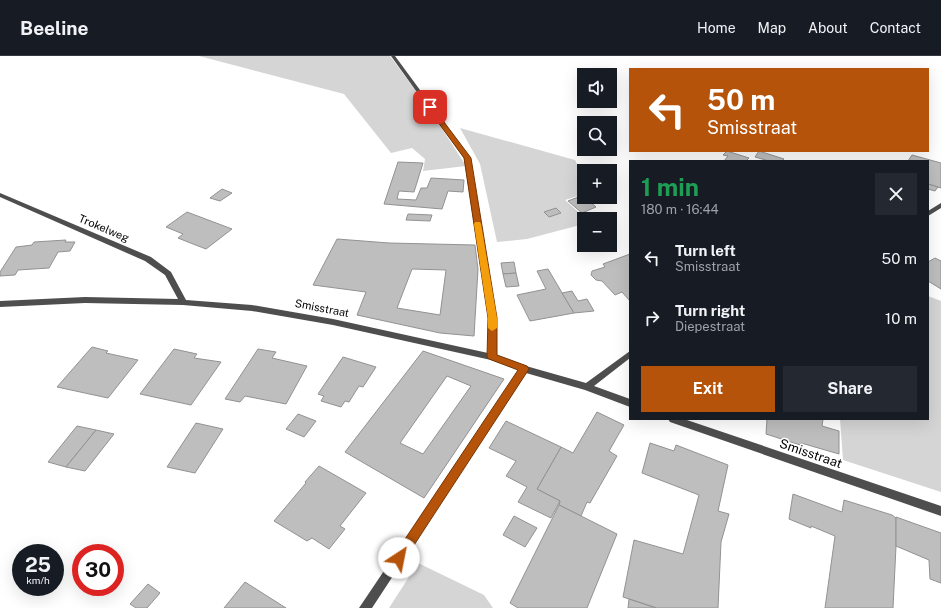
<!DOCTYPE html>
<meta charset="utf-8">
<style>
:root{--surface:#171b24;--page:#242831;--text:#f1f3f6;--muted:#9ea1a6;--line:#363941;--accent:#b45309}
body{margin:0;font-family:"Public Sans",sans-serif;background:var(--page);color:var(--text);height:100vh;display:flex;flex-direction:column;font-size:15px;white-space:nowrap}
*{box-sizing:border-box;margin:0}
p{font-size:13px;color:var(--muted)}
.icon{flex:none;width:22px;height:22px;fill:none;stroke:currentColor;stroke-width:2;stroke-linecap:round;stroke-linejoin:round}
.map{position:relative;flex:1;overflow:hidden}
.side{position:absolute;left:629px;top:104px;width:300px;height:260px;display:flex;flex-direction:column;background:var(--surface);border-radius:0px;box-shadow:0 4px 16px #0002}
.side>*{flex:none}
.top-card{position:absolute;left:629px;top:12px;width:300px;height:84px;border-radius:0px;box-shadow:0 4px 16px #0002;background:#b45309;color:#fff;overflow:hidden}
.fabs{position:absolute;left:577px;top:12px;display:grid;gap:8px}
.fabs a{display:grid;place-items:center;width:40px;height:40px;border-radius:0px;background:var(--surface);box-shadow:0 4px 16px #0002;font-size:20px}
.speed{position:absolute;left:12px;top:488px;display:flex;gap:8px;font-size:20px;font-weight:700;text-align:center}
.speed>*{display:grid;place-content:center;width:52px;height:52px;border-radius:50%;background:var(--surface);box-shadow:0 4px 16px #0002;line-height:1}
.speed small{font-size:10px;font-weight:400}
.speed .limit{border:6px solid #d22;background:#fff;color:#111}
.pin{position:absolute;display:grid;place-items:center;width:34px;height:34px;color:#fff;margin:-17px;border-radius:8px;box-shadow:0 2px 6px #0006}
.me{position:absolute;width:44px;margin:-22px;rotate:34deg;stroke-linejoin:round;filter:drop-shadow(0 0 3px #0008)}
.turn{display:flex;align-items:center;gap:14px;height:84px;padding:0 12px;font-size:18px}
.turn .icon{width:52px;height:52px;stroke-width:2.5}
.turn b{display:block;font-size:28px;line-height:34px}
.round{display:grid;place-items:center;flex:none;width:42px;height:42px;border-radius:0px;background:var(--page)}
.headline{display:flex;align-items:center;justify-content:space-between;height:68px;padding:0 12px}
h1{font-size:24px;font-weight:700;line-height:30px;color:#1e9e55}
.button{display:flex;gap:8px;margin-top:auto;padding:8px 12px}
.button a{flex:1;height:46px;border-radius:0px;background:var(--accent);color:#fff;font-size:16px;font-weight:700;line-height:46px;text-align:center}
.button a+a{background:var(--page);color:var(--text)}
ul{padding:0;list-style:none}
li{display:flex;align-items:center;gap:12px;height:60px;padding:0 12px}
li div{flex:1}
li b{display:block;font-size:15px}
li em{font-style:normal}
header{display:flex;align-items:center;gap:24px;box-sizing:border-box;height:56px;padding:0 20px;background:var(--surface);border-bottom:1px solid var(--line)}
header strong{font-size:19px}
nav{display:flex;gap:22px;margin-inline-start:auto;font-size:14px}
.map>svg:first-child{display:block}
.green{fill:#d5d5d5}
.building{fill:#bebebe;stroke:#929292;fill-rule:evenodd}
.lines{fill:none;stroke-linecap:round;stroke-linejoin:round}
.street{fill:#4e4e4e;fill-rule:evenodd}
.route{fill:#b45309;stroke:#753606}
.slow{fill:#f59e0b}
.labels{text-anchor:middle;stroke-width:3;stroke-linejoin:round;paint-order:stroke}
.street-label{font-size:11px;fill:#000;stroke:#fff}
.near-street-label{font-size:13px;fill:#000;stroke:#fff}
</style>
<header>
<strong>Beeline</strong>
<nav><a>Home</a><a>Map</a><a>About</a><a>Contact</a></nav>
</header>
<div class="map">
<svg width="941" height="552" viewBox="0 0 941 552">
<rect width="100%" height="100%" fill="#fff"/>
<g class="green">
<polygon points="199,0 390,0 432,57 466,110 423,115 425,103 412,92 391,97 344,38"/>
<polygon points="460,72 575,104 584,123 584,138 565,144 586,163 584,163 584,168 527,183 497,186 480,108"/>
<polygon points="928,240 941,245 941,436 843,404 840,363 928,363"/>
<polygon points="418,507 484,539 493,552 389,552"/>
</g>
<g class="building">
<polygon points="727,95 749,102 746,105 724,105 728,100 723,99"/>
<polygon points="759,95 784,103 782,105 769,105 755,101"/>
<polygon points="912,99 941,107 941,132 928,128 928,105 908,105"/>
<polygon points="398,106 423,107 414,136 399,135 397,143 416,144 421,132 427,132 431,122 464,124 463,136 448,135 442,153 384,148"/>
<polygon points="928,128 938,131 935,135 928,133"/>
<polygon points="222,133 232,137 220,145 210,142"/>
<polygon points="581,140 587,143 596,151 582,157 568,145"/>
<polygon points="556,152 561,157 549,161 544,156"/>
<polygon points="187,156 232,173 206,193 193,188 178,182 183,178 166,171"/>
<polygon points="408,158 432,159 430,165 406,164"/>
<path d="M337 183 389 187 475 189 478 213 474 280 440 277 357 259 366 236 313 229ZM412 213 446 214 440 259 397 252Z"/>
<polygon points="66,184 65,186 75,186 70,195 58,196 49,212 18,214 15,219 0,220 0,216 16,191 32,189 34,186"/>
<polygon points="630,198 630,245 622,236 615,239 602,225 596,224 591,219 592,215 605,211 603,208"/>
<polygon points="935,202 941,205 941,233 928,225 928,206"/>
<polygon points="514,206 516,217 503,218 501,207"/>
<polygon points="548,213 574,257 530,265 517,239 546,233 537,215"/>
<polygon points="516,217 519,230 506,231 503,218"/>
<polygon points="572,235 578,245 587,243 594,255 574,257 562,237"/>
<polygon points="92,291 108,295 106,297 138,304 108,342 57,331"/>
<polygon points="174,293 197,298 194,302 221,306 191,349 140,338"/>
<polygon points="258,293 276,296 272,302 307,310 286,348 245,340 240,346 225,343"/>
<path d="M423 295 504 323 424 442 345 396ZM447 320 471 330 423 398 400 387Z"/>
<polygon points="343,301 376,311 363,331 359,330 349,346 345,345 341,351 321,345 324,340 318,338"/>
<polygon points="597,356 624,369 609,395 617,400 590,447 587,446 581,460 559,449 560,445 537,433 561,391 573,397"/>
<polygon points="298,358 316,365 304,381 286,373"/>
<polygon points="767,363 823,363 822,370 839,375 839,398 801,387 800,389 766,378"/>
<polygon points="506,365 561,391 537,433 560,445 551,462 518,446 527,431 506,420 516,405 489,392"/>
<polygon points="196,367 223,373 195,417 167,411"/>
<polygon points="77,370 96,374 66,411 48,406"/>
<polygon points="96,374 114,378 85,415 66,411"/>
<polygon points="650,387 674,395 676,389 728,409 718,455 729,458 721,486 718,552 657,552 623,541 634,484 683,498 699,439 642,417"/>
<polygon points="319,410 366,437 340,470 345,473 329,493 312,482 307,485 274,465 306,427 305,426"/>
<polygon points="793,438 842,456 844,444 892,459 896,462 896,490 893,552 825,552 835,480 811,470 811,472 789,463"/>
<polygon points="559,449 617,478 587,552 518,552 510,547"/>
<polygon points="514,460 537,472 525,491 503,479"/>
<polygon points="896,461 941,477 941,527 930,523 929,504 896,490"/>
<polygon points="245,526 286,552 224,552"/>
<polygon points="148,528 160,537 147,552 136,552 130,548"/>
<polygon points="629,543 656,552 628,552"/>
</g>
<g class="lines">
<g class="street">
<polygon points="391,0 395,0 470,102 496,262 496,299 526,310 586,327 630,295 630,302 594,330 630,343 630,351 585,334 526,317 372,552 359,552 519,314 491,304 333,269 252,255 183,249 85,247 0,251 0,245 85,241 178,243 165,219 145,205 0,141 0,137 151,201 171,216 186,244 252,249 333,263 488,297 488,262 464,102"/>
<polygon points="941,147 941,152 928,160 928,155"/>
<polygon points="668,363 684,363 941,450 941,460 670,366"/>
</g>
</g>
<polygon class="route" points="428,50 432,50 471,102 497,262 497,299 527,310 529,313 403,506 399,508 395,506 393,502 395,498 518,314 489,303 487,301 488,262 464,102 427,51"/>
<polygon class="slow" points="475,166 480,166 481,168 497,262 497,272 492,275 488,272 488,262 474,168"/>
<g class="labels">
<g class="street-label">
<text transform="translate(104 172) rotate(23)" y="4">Trokelweg</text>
<text transform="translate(322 252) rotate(11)" y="4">Smisstraat</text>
</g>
<g class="near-street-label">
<text transform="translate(811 397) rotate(19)" y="5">Smisstraat</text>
</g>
</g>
</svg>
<div class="fabs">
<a><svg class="icon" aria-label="sound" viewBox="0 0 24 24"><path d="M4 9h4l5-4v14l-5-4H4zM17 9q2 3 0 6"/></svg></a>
<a><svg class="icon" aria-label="search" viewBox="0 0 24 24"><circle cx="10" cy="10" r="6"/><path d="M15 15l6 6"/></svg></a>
<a>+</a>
<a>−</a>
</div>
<div class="speed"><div>25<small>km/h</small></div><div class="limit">30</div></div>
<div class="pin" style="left:430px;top:51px;background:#d93025"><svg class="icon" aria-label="arrive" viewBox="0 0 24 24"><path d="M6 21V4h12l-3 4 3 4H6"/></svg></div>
<svg class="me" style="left:399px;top:502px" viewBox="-20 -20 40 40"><circle r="19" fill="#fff"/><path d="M0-13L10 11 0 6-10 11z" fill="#b45309"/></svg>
<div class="top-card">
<div class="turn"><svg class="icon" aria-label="left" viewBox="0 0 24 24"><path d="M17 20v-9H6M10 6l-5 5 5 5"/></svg><div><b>50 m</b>Smisstraat</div></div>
</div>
<section class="side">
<div class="headline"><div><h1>1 min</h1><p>180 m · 16:44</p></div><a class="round"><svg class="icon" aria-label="close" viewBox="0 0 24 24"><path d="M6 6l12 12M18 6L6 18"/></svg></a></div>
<ul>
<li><svg class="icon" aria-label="left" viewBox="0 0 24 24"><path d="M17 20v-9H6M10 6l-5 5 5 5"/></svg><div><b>Turn left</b><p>Smisstraat</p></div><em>50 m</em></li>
<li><svg class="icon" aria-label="right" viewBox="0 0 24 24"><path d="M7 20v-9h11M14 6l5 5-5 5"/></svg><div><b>Turn right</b><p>Diepestraat</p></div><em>10 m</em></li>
</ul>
<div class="button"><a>Exit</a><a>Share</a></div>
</section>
</div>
